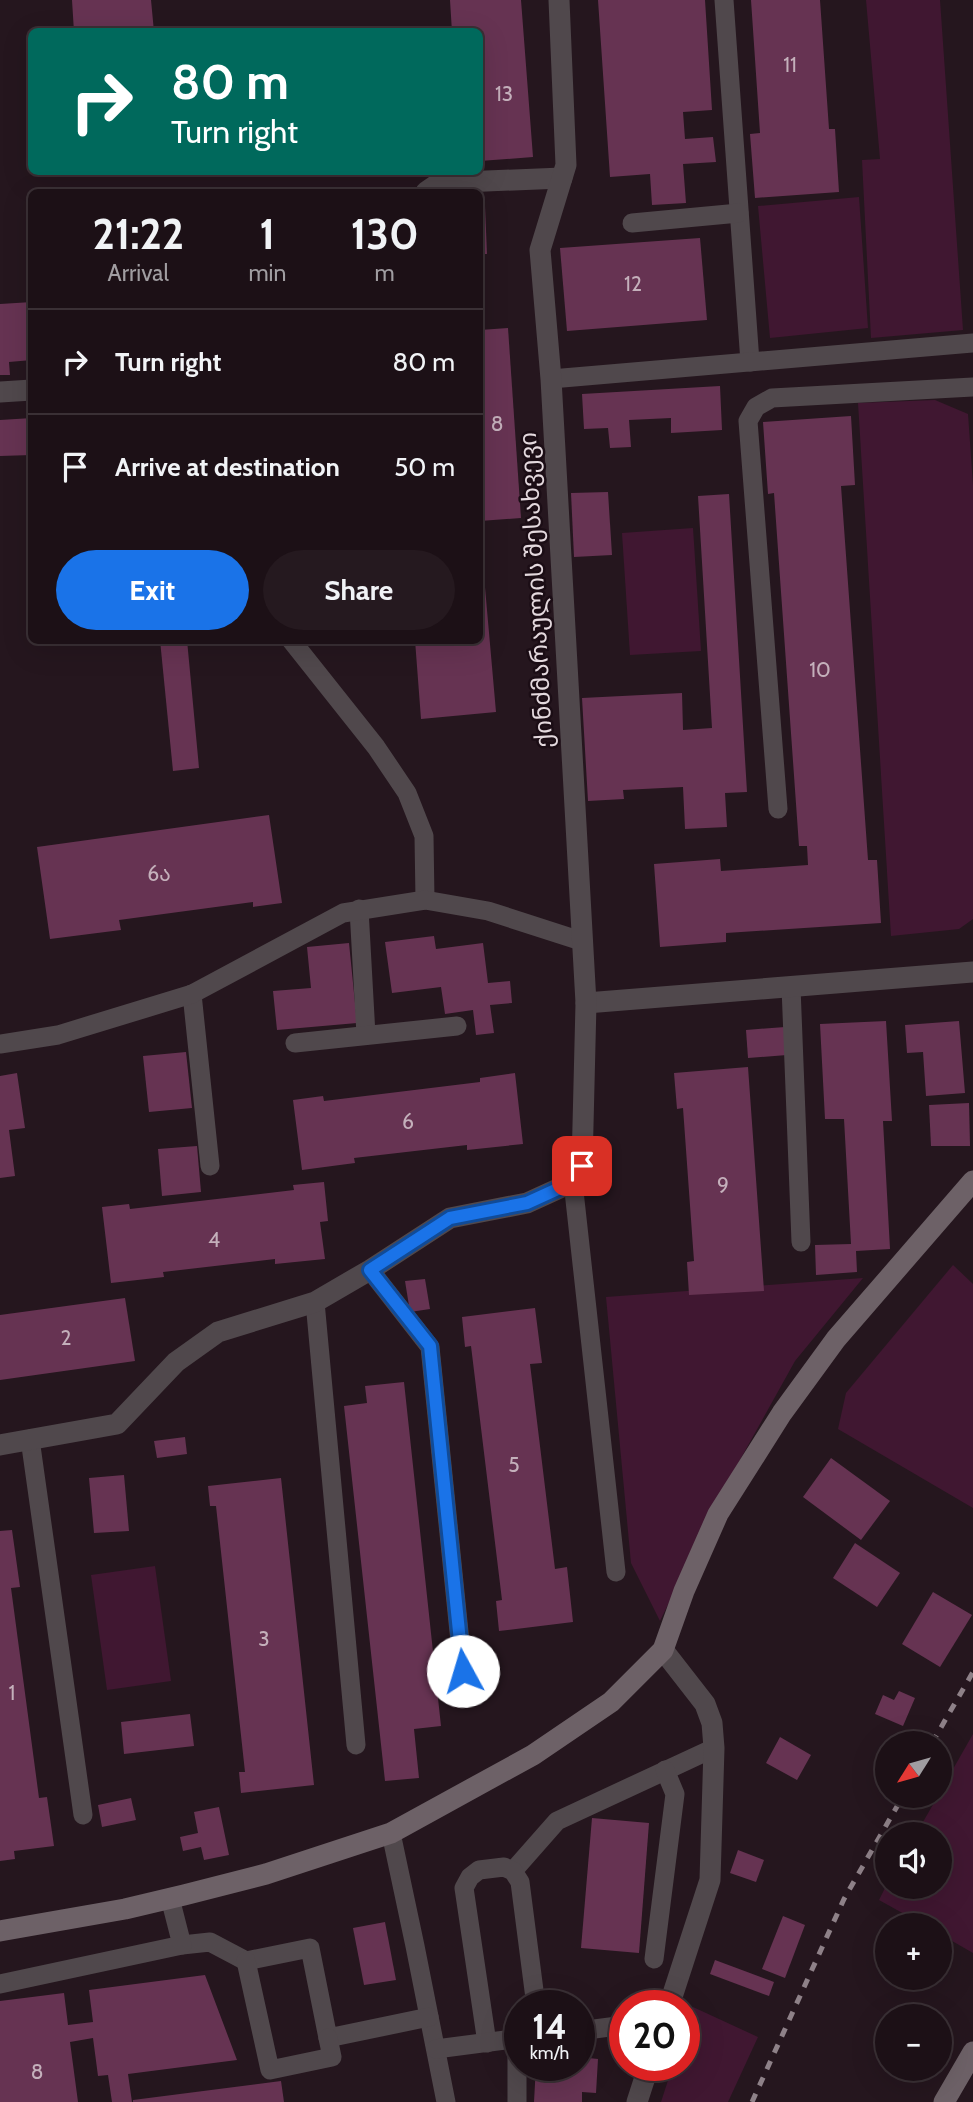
<!DOCTYPE html>
<meta charset="utf-8">
<style>
:root{--surface:#1c1016;--page:#25191f;--text:#f1f3f6;--muted:#a09da1;--line:#3a3035;--accent:#1a73e8}
body{margin:0;font-family:Cabin,"Noto Sans Georgian",sans-serif;background:var(--page);color:var(--text);height:100vh;display:flex;flex-direction:column;font-size:26px;white-space:nowrap}
*{box-sizing:border-box;margin:0}
p{font-size:23px;color:var(--muted)}
.icon{flex:none;width:38px;height:38px;fill:none;stroke:currentColor;stroke-width:2;stroke-linecap:round;stroke-linejoin:round}
.map{position:relative;flex:1;overflow:hidden}
.side{position:absolute;left:28px;top:189px;width:455px;height:455px;display:flex;flex-direction:column;background:var(--surface);border-radius:10px;box-shadow:0 7px 28px #0002,0 0 0 2px var(--line)}
.side>*{flex:none}
.banner{position:absolute;left:28px;top:28px;width:455px;height:147px;border-radius:10px;box-shadow:0 7px 28px #0002,0 0 0 2px var(--line);background:#00695c;color:#fff;overflow:hidden}
.needle{width:46px;rotate:233deg}
.controls{position:absolute;left:875px;top:1731px;display:grid;gap:14px}
.controls a{display:grid;place-items:center;width:77px;height:77px;border-radius:50%;background:var(--surface);box-shadow:0 7px 28px #0002,0 0 0 2px var(--line);font-size:35px}
.speed{position:absolute;left:504px;top:1990px;display:flex;gap:14px;font-size:35px;font-weight:700;text-align:center}
.speed>*{display:grid;place-content:center;width:91px;height:91px;border-radius:50%;background:var(--surface);box-shadow:0 7px 28px #0002,0 0 0 2px var(--line);line-height:1}
.speed small{font-size:18px;font-weight:400}
.speed .limit{border:10px solid #d22;background:#fff;color:#111}
.pin{position:absolute;display:grid;place-items:center;width:60px;height:60px;color:#fff;margin:-30px;border-radius:14px;box-shadow:0 4px 10px #0006}
.me{position:absolute;width:77px;margin:-38px;rotate:354deg;stroke-linejoin:round;filter:drop-shadow(0 0 5px #0008)}
.turn{display:flex;align-items:center;gap:24px;height:147px;padding:0 28px;font-size:32px}
.turn .icon{width:91px;height:91px;stroke-width:2.5}
.turn b{display:block;font-size:49px;line-height:60px}
.eta{display:flex;justify-content:space-evenly;align-items:center;height:119px;text-align:center}
.eta b{font-size:42px;font-weight:700;line-height:49px}
.button{display:flex;gap:14px;margin-top:auto;padding:14px 28px}
.button a{flex:1;height:80px;border-radius:42px;background:var(--accent);color:#fff;font-size:28px;font-weight:700;line-height:80px;text-align:center}
.button a+a{background:var(--page);color:var(--text)}
ul{padding:0;list-style:none}
li{display:flex;align-items:center;gap:21px;height:105px;padding:0 28px;border-top:2px solid var(--line)}
li div{flex:1}
li b{display:block;font-size:26px}
li em{font-style:normal}
.map>svg:first-child{display:block}
.green{fill:#401731}
.building{fill:#663352}
.lines{fill:none;stroke-linecap:round;stroke-linejoin:round}
.lane{stroke:#50484c;stroke-width:19}
.street{stroke:#50484c;stroke-width:21}
.secondary{stroke:#6d6167;stroke-width:21}
.rail{stroke:#8e8188;stroke-width:5;stroke-dasharray:9 9;stroke-linecap:butt}
.route-casing{stroke:#114b97;stroke-width:18}
.route{stroke:#1a73e8;stroke-width:12}
.labels{text-anchor:middle;stroke-width:5;stroke-linejoin:round;paint-order:stroke}
.number-label{font-size:21px;fill:#c4b0bb}
.street-label{font-size:24px;fill:#e4d9de;stroke:#1b0d15}
</style>
<div class="map">
<svg width="973" height="2102" viewBox="0 0 973 2102">
<rect width="100%" height="100%" fill="#25161e"/>
<g class="green">
<polygon points="866,0 940,0 963,330 871,338 862,160 880,159"/>
<polygon points="859,197 868,328 770,338 758,206"/>
<polygon points="935,400 968,414 973,485 973,919 959,929 891,936 858,403"/>
<polygon points="693,528 701,651 630,655 622,533"/>
<polygon points="953,1265 973,1284 973,1508 838,1429 846,1393"/>
<polygon points="863,1278 795,1361 731,1476 660,1621 631,1563 606,1297"/>
<polygon points="155,1566 171,1681 107,1690 91,1575"/>
<polygon points="973,1734 973,1953 940,1934 940,1925 924,1925 879,1900 887,1884 887,1886 940,1886 940,1834 916,1834 938,1796 940,1796 940,1792"/>
<polygon points="693,2007 758,2037 728,2102 661,2102 673,2065 684,2065 684,2033"/>
</g>
<g class="building">
<polygon points="72,0 151,0 154,32 74,32"/>
<polygon points="450,0 521,0 533,157 480,161 480,32 452,32"/>
<polygon points="598,0 705,0 712,110 683,112 685,139 713,137 716,162 683,164 686,203 652,205 650,174 610,177"/>
<polygon points="751,0 820,0 829,129 835,129 839,192 755,198 750,134 760,133"/>
<polygon points="480,206 485,206 487,254 480,254"/>
<polygon points="700,238 707,320 567,331 560,248"/>
<polygon points="32,302 32,360 9,362 10,375 0,375 0,304"/>
<polygon points="508,328 521,518 480,521 480,330"/>
<polygon points="720,386 722,430 671,433 671,418 629,420 631,447 610,448 608,428 584,429 582,394"/>
<polygon points="851,416 855,485 841,486 868,860 877,860 881,923 726,933 726,942 660,947 654,864 720,859 721,871 808,865 807,846 799,846 774,493 768,494 763,422"/>
<polygon points="32,418 32,455 0,456 0,420"/>
<polygon points="608,492 612,555 574,557 571,493"/>
<polygon points="729,494 747,792 725,793 727,827 685,829 683,787 623,790 624,799 588,801 582,698 682,693 683,730 712,728 698,496"/>
<polygon points="480,542 481,542 496,712 421,719 415,640 480,640"/>
<polygon points="160,640 187,640 199,768 173,771"/>
<polygon points="269,815 282,903 253,907 253,902 119,920 121,930 50,939 37,847"/>
<polygon points="434,936 436,949 483,943 488,983 510,981 512,1003 490,1005 494,1033 476,1035 473,1010 445,1014 441,987 392,993 385,942"/>
<polygon points="349,943 357,1023 277,1030 273,991 311,988 307,947"/>
<polygon points="886,1021 892,1121 883,1121 890,1249 856,1251 857,1272 816,1275 815,1245 851,1244 844,1119 825,1119 820,1024"/>
<polygon points="959,1021 965,1093 926,1096 923,1052 907,1053 905,1025"/>
<polygon points="785,1027 787,1055 748,1058 746,1030"/>
<polygon points="186,1052 192,1108 149,1112 143,1056"/>
<polygon points="748,1067 764,1291 689,1295 687,1262 694,1261 683,1108 677,1109 674,1073"/>
<polygon points="17,1073 25,1128 9,1130 15,1176 0,1178 0,1076"/>
<polygon points="515,1073 523,1144 467,1150 467,1145 354,1158 355,1163 302,1170 293,1100 323,1096 324,1101 480,1082 480,1078"/>
<polygon points="969,1103 970,1146 931,1146 929,1105"/>
<polygon points="197,1146 201,1192 162,1196 158,1149"/>
<polygon points="324,1182 328,1221 320,1222 325,1259 275,1264 275,1259 163,1272 164,1277 111,1283 102,1207 129,1204 130,1209 294,1190 293,1185"/>
<polygon points="425,1279 430,1309 410,1312 405,1281"/>
<polygon points="125,1298 135,1361 0,1380 0,1315"/>
<polygon points="535,1308 542,1363 530,1364 555,1569 567,1567 573,1622 499,1631 496,1601 502,1600 471,1346 465,1347 462,1317"/>
<polygon points="404,1382 441,1726 414,1729 419,1778 385,1781 344,1406 367,1403 365,1386"/>
<polygon points="185,1437 187,1454 157,1458 154,1441"/>
<polygon points="831,1458 890,1501 861,1540 803,1497"/>
<polygon points="124,1475 129,1531 94,1533 89,1478"/>
<polygon points="281,1478 314,1785 241,1793 239,1772 245,1772 216,1506 210,1506 208,1486"/>
<polygon points="12,1530 20,1587 11,1588 39,1798 47,1797 54,1846 14,1851 15,1859 0,1861 0,1531"/>
<polygon points="855,1543 900,1573 877,1607 833,1578"/>
<polygon points="933,1592 972,1615 940,1667 902,1644"/>
<polygon points="899,1691 915,1698 903,1726 875,1714 883,1695 894,1700"/>
<polygon points="190,1714 194,1746 124,1754 121,1722"/>
<polygon points="780,1737 811,1755 797,1780 766,1763"/>
<polygon points="131,1798 136,1820 102,1827 98,1805"/>
<polygon points="219,1807 229,1855 204,1860 201,1847 183,1851 180,1837 198,1833 194,1812"/>
<polygon points="592,1818 649,1823 639,1953 581,1948"/>
<polygon points="738,1850 764,1860 756,1882 730,1873"/>
<polygon points="783,1916 805,1925 785,1978 762,1969"/>
<polygon points="385,1922 396,1980 364,1985 353,1928"/>
<polygon points="715,1960 774,1982 769,1996 710,1974"/>
<polygon points="205,1975 237,2060 128,2074 132,2102 112,2102 108,2075 98,2076 93,2038 70,2042 78,2102 0,2102 0,2001 64,1993 68,2025 93,2022 89,1990"/>
<polygon points="579,2057 598,2059 596,2093 582,2092 582,2102 534,2102 536,2065 579,2065"/>
<polygon points="281,2081 284,2102 133,2102 133,2100"/>
</g>
<g class="lines">
<g class="lane">
<polyline points="724,0 750,362"/>
<polyline points="632,223 739,213"/>
<polyline points="551,379 973,343"/>
<polyline points="291,640 376,747 407,793 424,836 425,900"/>
<polyline points="778,809 748,421 756,407 772,398 973,387"/>
<polyline points="359,909 366,1035"/>
<polyline points="791,987 801,1242"/>
<polyline points="192,994 210,1166"/>
<polyline points="295,1043 457,1026"/>
<polyline points="0,1044 58,1035 192,994 343,913 425,900 488,911 581,941"/>
<polyline points="573,1182 616,1572"/>
<polyline points="370,1270 430,1347 463,1671"/>
<polyline points="315,1302 356,1745"/>
<polyline points="30,1439 83,1815"/>
<polyline points="391,1833 415,1946 446,2102"/>
<polyline points="513,1871 557,1821 714,1748"/>
<polyline points="182,1945 210,1942 246,1961 310,1948 328,2038 429,2017"/>
<polyline points="654,1959 675,1794 665,1770"/>
<polyline points="246,1961 270,2070 332,2057 328,2038"/>
<polyline points="0,1984 182,1945 170,1898"/>
<polyline points="579,2031 625,2025"/>
<polyline points="487,2043 464,1888 470,1877 479,1870 504,1867 513,1871 520,1882 536,2006"/>
<polyline points="436,2049 520,2038"/>
<polyline points="517,2102 517,2039"/>
</g>
<g class="street">
<polyline points="426,192 439,183 562,178"/>
<polyline points="0,392 32,390"/>
<polyline points="586,1003 973,972"/>
<polyline points="0,1445 117,1424 176,1362 218,1332 315,1302 370,1270 450,1218 527,1203 573,1182 582,1166 586,1003 551,379 540,250 566,165 559,0"/>
<polyline points="663,1650 705,1704 712,1723 714,1748 710,1880 669,2006"/>
<polyline points="637,2102 649,2065"/>
</g>
<g class="secondary">
<polyline points="0,1931 125,1909 184,1895 266,1874 391,1833 533,1755 611,1702 663,1650 684,1591 718,1514 782,1413 836,1339 973,1181"/>
<polyline points="944,2102 973,2052"/>
</g>
<g class="rail">
<polyline points="932,1743 973,1672"/>
<polyline points="752,2102 844,1899 903,1796"/>
</g>
</g>
<g class="lines">
<g class="route-casing">
<polyline id="route" points="463,1671 430,1346 370,1270 450,1218 527,1203 573,1182 582,1166"/>
</g>
<use href="#route" class="route"/>
</g>
<g class="labels">
<g class="number-label">
<text x="790" y="72">11</text>
<text x="504" y="101">13</text>
<text x="633" y="291">12</text>
<text x="497" y="431">8</text>
<text x="820" y="677">10</text>
<text x="159" y="881">6ა</text>
<text x="408" y="1129">6</text>
<text x="723" y="1192">9</text>
<text x="214" y="1247">4</text>
<text x="66" y="1345">2</text>
<text x="514" y="1472">5</text>
<text x="264" y="1646">3</text>
<text x="12" y="1700">1</text>
<text x="37" y="2079">8</text>
</g>
<g class="street-label">
<text transform="translate(536 590) rotate(-93)" y="8">ქინძმარაულის შესახვევი</text>
</g>
</g>
</svg>
<div class="controls">
<a><svg class="needle" viewBox="-14 -14 28 28"><path d="M0-13l5 13h-10z" fill="#e53935"/><path d="M0 13l5-13h-10z" fill="#a09da1"/></svg></a>
<a><svg class="icon" aria-label="sound" viewBox="0 0 24 24"><path d="M4 9h4l5-4v14l-5-4H4zM17 9q2 3 0 6"/></svg></a>
<a>+</a>
<a>−</a>
</div>
<div class="speed"><div>14<small>km/h</small></div><div class="limit">20</div></div>
<div class="pin" style="left:582px;top:1166px;background:#d93025"><svg class="icon" aria-label="arrive" viewBox="0 0 24 24"><path d="M6 21V4h12l-3 4 3 4H6"/></svg></div>
<svg class="me" style="left:463px;top:1671px" viewBox="-20 -20 40 40"><circle r="19" fill="#fff"/><path d="M0-13L10 11 0 6-10 11z" fill="#1a73e8"/></svg>
<div class="banner">
<div class="turn"><svg class="icon" aria-label="right" viewBox="0 0 24 24"><path d="M7 20v-9h11M14 6l5 5-5 5"/></svg><div><b>80 m</b>Turn right</div></div>
</div>
<section class="side">
<div class="eta">
<div><b>21:22</b><p>Arrival</p></div>
<div><b>1</b><p>min</p></div>
<div><b>130</b><p>m</p></div>
</div>
<ul>
<li><svg class="icon" aria-label="right" viewBox="0 0 24 24"><path d="M7 20v-9h11M14 6l5 5-5 5"/></svg><div><b>Turn right</b></div><em>80 m</em></li>
<li><svg class="icon" aria-label="arrive" viewBox="0 0 24 24"><path d="M6 21V4h12l-3 4 3 4H6"/></svg><div><b>Arrive at destination</b></div><em>50 m</em></li>
</ul>
<div class="button"><a>Exit</a><a>Share</a></div>
</section>
</div>
